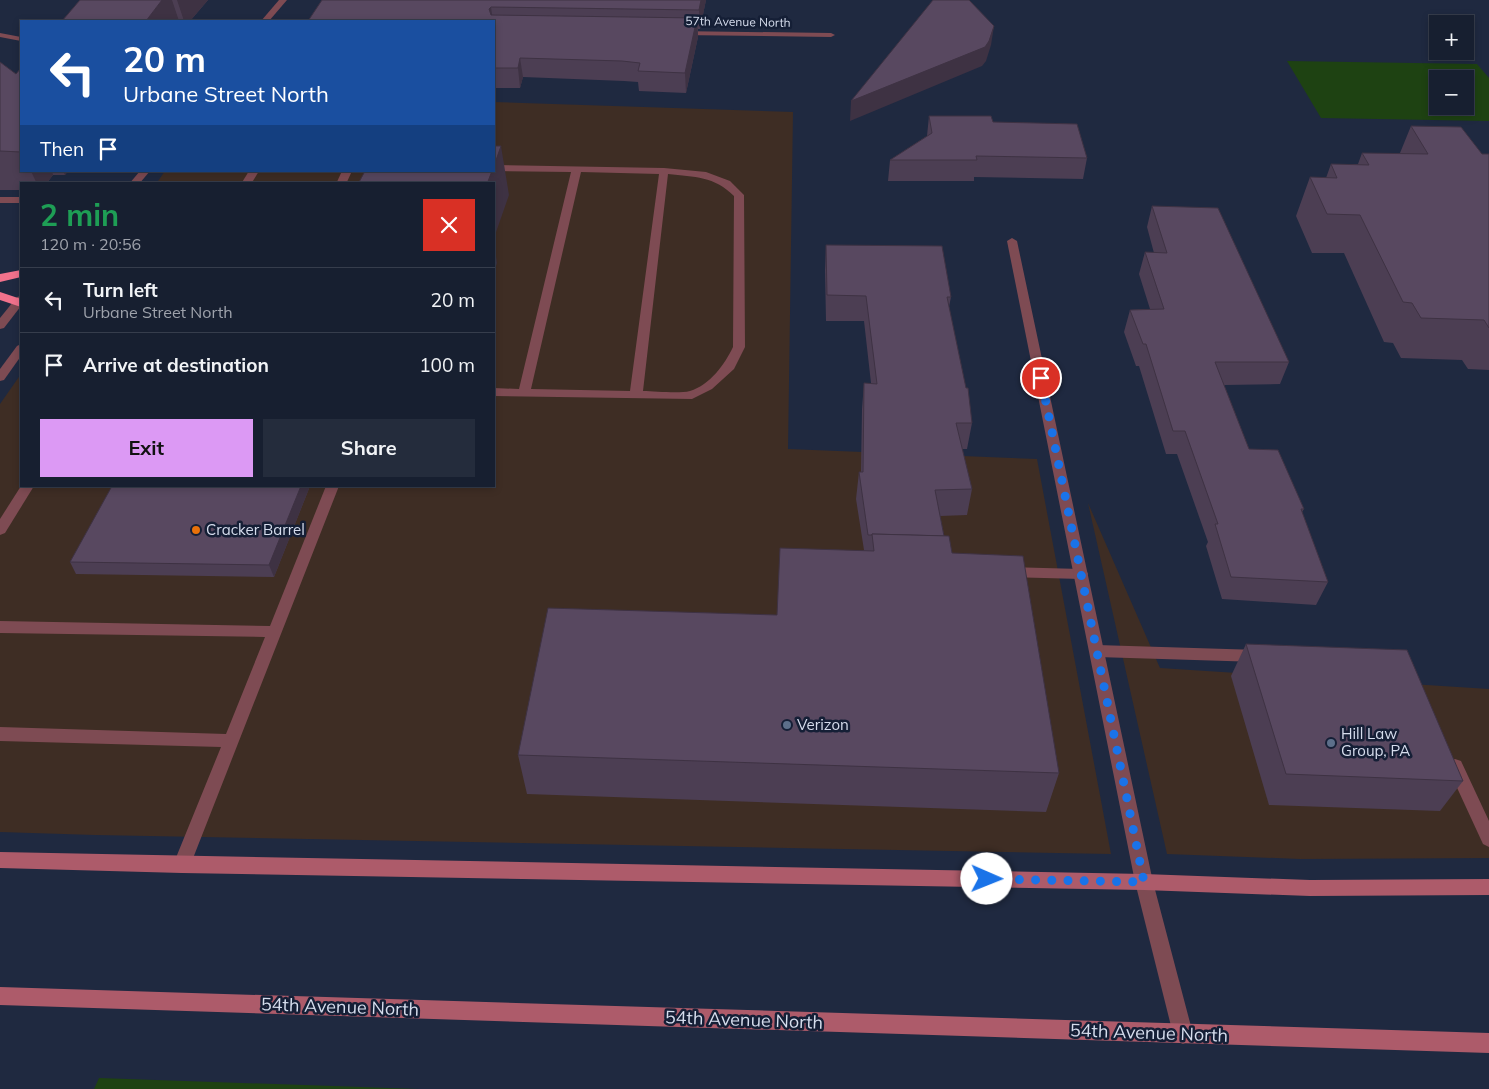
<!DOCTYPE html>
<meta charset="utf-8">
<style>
:root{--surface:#171f30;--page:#242c3c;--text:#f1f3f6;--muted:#9ea2ab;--line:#363d4c;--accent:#dc99f4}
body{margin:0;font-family:Mulish,sans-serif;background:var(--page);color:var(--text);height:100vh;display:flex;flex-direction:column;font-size:19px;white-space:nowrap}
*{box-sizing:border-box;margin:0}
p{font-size:16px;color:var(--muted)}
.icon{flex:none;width:28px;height:28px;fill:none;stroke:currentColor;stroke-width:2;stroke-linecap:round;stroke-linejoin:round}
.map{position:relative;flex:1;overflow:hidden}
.side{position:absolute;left:20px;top:182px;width:475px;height:305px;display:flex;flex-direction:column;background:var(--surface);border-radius:0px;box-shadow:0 2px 8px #0003,0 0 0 1px var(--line)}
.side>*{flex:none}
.banner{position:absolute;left:20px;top:20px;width:475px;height:152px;border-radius:0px;box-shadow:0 2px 8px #0003,0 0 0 1px var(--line);background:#1a4fa0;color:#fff;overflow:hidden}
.controls{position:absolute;left:1429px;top:15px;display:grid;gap:10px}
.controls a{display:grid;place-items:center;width:45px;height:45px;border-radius:0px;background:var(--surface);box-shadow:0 2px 8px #0003,0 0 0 1px var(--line);font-size:25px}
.pin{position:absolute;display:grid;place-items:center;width:42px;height:42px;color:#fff;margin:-21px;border:2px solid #fff;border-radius:50%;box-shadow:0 1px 5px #0007}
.me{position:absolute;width:55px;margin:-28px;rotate:91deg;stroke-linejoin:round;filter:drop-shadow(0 0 4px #0008)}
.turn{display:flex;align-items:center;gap:18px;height:105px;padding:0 20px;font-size:22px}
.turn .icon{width:65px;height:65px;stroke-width:2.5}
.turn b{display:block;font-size:35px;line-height:42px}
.then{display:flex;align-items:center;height:48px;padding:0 20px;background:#0003;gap:10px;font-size:19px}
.round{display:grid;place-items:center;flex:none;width:52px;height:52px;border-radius:0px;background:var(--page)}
.summary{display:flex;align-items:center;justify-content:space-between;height:85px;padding:0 20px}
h1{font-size:30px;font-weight:700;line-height:38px;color:#1e9e55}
.cta{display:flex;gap:10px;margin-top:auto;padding:10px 20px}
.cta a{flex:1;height:58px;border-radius:0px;background:var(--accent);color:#111;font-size:20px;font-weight:700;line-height:58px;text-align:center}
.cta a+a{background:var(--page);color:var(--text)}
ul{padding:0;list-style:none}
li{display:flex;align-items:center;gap:15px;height:65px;padding:0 20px;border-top:1px solid var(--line)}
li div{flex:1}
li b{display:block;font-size:19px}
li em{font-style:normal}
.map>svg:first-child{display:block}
.commercial{fill:#3e2d24}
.green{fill:#1e4212;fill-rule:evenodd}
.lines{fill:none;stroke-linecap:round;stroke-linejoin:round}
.service{fill:#7e4b53;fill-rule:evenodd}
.minor{fill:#7e4b53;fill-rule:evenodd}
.tertiary{fill:#7e4b53;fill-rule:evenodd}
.secondary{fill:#ad5b6a;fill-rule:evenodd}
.motorway{fill:#f1728c;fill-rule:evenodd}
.wall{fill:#4c3e53}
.shaded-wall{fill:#3e3243}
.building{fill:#584860;stroke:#3e3243}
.route{stroke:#1a73e8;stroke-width:9;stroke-dasharray:0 16.2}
.food-dot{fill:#e8710a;stroke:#151f36;stroke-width:2}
.service-dot{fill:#5c6f8a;stroke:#151f36;stroke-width:2}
.labels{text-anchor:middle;stroke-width:5;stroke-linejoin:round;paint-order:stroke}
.far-street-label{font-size:12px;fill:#d6dded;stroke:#151f36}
.poi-label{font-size:15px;fill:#d6dded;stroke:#151f36;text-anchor:start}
.near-street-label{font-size:18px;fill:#d6dded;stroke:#151f36}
</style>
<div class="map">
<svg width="1489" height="1089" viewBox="0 0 1489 1089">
<rect width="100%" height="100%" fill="#1f2940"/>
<g class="commercial">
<polygon points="494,102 793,112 788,449 1037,459 1111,854 95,835 0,832 0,404 21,374 21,486 494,486 494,184 156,184 165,171 494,171"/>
<polygon points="1088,503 1160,668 1489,689 1489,858 1300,859 1167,854"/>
</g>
<g class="green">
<path d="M1287 61 1477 64 1489 78V121L1321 118ZM1438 79H1465V106H1438Z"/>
<polygon points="99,1078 419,1089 94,1089"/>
</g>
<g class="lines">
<g class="service">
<path d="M494 165 664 168 706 172 730 181 744 195 745 347 734 369 712 389 692 399 494 396V388L519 389 571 172 494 171ZM581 172 659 174 630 391 531 389ZM668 174C695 177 714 176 734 196L733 347C725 364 710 385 690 391 678 394 655 391 643 391Z"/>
<polygon points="249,171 259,171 251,184 241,184"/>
<polygon points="342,171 352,171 346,184 336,184"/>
<polygon points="21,486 34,486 5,533 0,535 0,519"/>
<polygon points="326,486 339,486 188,871 182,873 176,871 173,865 221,747 0,741 0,727 226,734 265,637 0,633 0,621 270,626"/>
<polygon points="1006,567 1081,569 1086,570 1088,574 1086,578 1081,579 1006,577 1001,576 999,572 1001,568"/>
<polygon points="1097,645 1259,650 1264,652 1266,656 1264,660 1259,662 1097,657 1092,655 1090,651 1092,647"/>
<polygon points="1455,759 1461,761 1489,821 1489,847 1483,844 1447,766 1449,761"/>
</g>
<g class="minor">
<polygon points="279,0 287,0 269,21 261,21"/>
<polygon points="676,31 831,33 835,35 831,37 679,35 675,33"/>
<polygon points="0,33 21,37 21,41 0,37"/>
<polygon points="140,171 150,171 139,184 129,184"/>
<rect x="0" y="197" width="21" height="6"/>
<polygon points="1012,238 1017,241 1153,882 1193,1034 1190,1041 1183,1044 1176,1041 1173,1034 1135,882 1007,241"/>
</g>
<g class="tertiary">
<polygon points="21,296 21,306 4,328 0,329 0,318 17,297"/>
<polygon points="21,344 21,356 4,380 0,381 0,369 17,346"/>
</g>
<g class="secondary">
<polygon points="0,852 1144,874 1310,880 1489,879 1489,895 1310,896 1144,890 182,873 0,868"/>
<polygon points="0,987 1489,1033 1489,1053 0,1005"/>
</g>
<g class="motorway">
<polygon points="21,270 21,277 0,282 0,274"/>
<polygon points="0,292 21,299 21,307 0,300"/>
</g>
</g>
<g class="wall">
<polygon points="80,0 208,0 190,21 62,21"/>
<polygon points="322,0 706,0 700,29 698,29 698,37 686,93 639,91 638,82 624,81 523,77 520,88 494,88 494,21"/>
<polygon points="0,62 16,74 21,68 21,171 68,171 65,175 53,175 46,184 21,184 21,190 0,190"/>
<polygon points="929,116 993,122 1087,158 1083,179 974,177 974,181 888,181 890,160 927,136"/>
<polygon points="1411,126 1482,154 1489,154 1489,370 1468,369 1462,360 1401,358 1393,343 1384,342 1344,253 1312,253 1296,216 1310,177 1326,178 1331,164 1358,164 1362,153 1400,153"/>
<polygon points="1152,206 1289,362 1280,384 1224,385 1249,449 1304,509 1302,512 1328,582 1316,605 1222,599 1206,546 1208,542 1177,454 1166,454 1139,366 1136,366 1124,332 1130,310 1150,309 1139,274 1145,252 1154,253 1147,227"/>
<polygon points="826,245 951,297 949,307 972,423 967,449 962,449 972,489 967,515 940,516 944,536 1059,773 1046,812 527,794 518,755 777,615 864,550 856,499 859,472 861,472 862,409 864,383 871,383 864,321 826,321 825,270"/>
<polygon points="310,486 274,577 76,574 70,562"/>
<polygon points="1246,644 1463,781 1440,811 1269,805 1231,676"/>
</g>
<g class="shaded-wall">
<polygon points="162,0 172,0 179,21 146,21"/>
<polygon points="177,0 208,0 190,21 184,21"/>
<polygon points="701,0 706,0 700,29 699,10"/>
<polygon points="491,7 493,21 489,9"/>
<polygon points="697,18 698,37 686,93 685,73"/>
<polygon points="994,26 991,45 986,61 982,66 850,121 851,101"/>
<polygon points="520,58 523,77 520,88 518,68"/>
<polygon points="501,146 509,195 494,238 494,184 487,184 492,171 494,171 494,166"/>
<polygon points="31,171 52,171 53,175 46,184 37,184"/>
<polygon points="63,171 68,171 65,175"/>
<polygon points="494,242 497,263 494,272"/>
<polygon points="301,486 310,486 274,577 269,565"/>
</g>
<g class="building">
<polygon points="80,0 162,0 146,21 62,21"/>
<polygon points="322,0 701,0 699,10 491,7 489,9 491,15 697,18 685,73 638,71 640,63 622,61 520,58 518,68 494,68 494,21 308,21"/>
<polygon points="933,0 969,0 994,26 989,41 985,47 851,101"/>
<polygon points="0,62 16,74 21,68 21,152 0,151"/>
<polygon points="929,116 991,116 993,122 1077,124 1087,158 976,156 977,160 890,160 932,133"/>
<polygon points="1411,126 1461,127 1482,154 1489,154 1489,328 1484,320 1421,318 1412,303 1403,302 1360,215 1327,214 1310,177 1337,178 1331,164 1369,165 1362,153 1428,154"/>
<polygon points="494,146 501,146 494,166"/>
<polygon points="365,171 492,171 487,184 358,184"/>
<polygon points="1152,206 1218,208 1289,362 1215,362 1249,449 1278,450 1304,509 1301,509 1328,582 1231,577 1215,524 1218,524 1185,431 1173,431 1146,344 1143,344 1130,310 1164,309 1145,252 1167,253"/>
<polygon points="826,245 942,246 951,297 947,297 966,388 968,388 972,423 956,423 972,489 935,490 944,536 872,534 872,535 868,535 859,472 863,472 864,383 877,384 866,296 827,295"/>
<polygon points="112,486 301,486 269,565 70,562"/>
<polygon points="872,534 949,536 952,553 1023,556 1059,773 518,755 548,608 777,615 780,548 874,551"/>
<polygon points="1246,644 1407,650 1463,781 1286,774"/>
</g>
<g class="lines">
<polyline class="route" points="987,879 1144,882 1041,378"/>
</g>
<circle class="food-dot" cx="196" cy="530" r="5"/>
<g class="service-dot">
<circle cx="787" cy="725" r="5"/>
<circle cx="1331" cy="743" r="5"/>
</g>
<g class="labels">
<g class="far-street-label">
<text transform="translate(738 22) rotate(1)" y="4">57th Avenue North</text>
</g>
<g class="poi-label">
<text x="206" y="535">Cracker Barrel</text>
<text x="797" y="730">Verizon</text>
<text x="1341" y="739">Hill Law<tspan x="1341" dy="17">Group, PA</tspan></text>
</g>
<g class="near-street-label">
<text transform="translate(340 1007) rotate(2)" y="6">54th Avenue North</text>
<text transform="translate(744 1020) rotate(2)" y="6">54th Avenue North</text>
<text transform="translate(1149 1033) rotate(2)" y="6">54th Avenue North</text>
</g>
</g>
</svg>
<div class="controls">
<a>+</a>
<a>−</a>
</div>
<div class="pin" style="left:1041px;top:378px;background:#d93025"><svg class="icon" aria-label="arrive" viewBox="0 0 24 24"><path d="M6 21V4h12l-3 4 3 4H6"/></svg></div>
<svg class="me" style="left:987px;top:879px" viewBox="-20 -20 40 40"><circle r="19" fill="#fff"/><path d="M0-13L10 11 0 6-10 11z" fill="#1a73e8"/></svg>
<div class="banner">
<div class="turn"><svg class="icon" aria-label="left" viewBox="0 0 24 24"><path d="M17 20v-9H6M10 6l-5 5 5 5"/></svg><div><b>20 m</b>Urbane Street North</div></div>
<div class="then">Then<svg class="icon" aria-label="arrive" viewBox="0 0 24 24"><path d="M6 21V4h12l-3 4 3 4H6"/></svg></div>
</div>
<section class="side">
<div class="summary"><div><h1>2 min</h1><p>120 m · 20:56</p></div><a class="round" style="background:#d93025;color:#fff"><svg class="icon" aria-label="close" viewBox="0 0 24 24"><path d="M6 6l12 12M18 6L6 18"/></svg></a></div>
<ul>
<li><svg class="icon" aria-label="left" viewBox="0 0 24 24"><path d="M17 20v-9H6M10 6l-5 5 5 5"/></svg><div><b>Turn left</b><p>Urbane Street North</p></div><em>20 m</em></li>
<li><svg class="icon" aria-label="arrive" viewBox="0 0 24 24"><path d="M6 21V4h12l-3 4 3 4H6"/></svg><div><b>Arrive at destination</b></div><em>100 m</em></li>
</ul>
<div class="cta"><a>Exit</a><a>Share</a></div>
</section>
</div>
